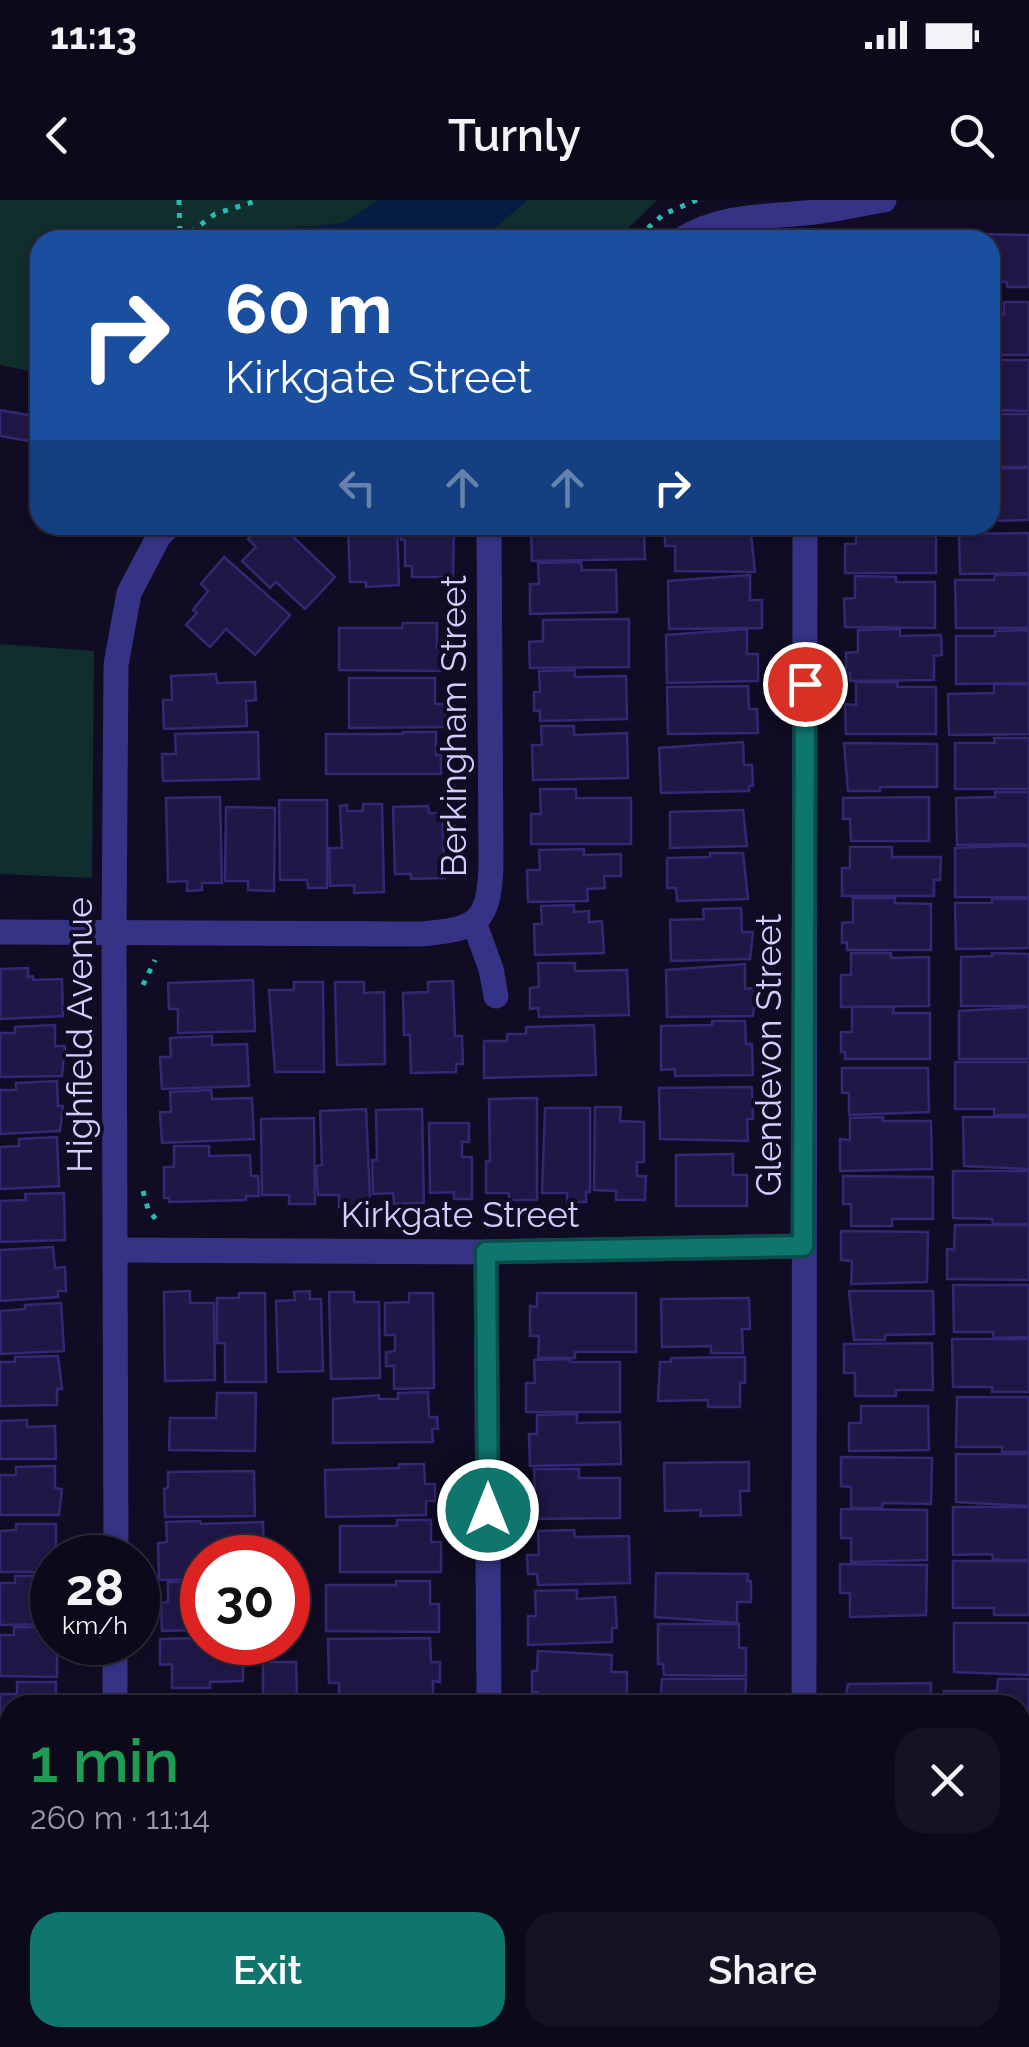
<!DOCTYPE html>
<meta charset="utf-8">
<style>
:root{--surface:#0c091a;--page:#151223;--text:#f1f3f6;--muted:#9a9aa2;--line:#2c2a39;--accent:#0f766e}
body{margin:0;font-family:Raleway,sans-serif;background:var(--page);color:var(--text);height:100vh;display:flex;flex-direction:column;font-size:38px;white-space:nowrap}
*{box-sizing:border-box;margin:0}
p{font-size:32px;color:var(--muted)}
.icon{flex:none;width:55px;height:55px;fill:none;stroke:currentColor;stroke-width:2;stroke-linecap:round;stroke-linejoin:round}
.map{position:relative;flex:1;overflow:hidden}
.panel{position:absolute;left:0px;top:1495px;width:1030px;height:352px;display:flex;flex-direction:column;background:var(--surface);border-radius:30px 30px 0 0;box-shadow:0 2px 8px #0004,0 0 0 2px var(--line)}
.panel>*{flex:none}
.hud{position:absolute;left:30px;top:30px;width:970px;height:305px;border-radius:30px;box-shadow:0 2px 8px #0004,0 0 0 2px var(--line);background:#1a4fa0;color:#fff;overflow:hidden}
.speed{position:absolute;left:30px;top:1335px;display:flex;gap:20px;font-size:50px;font-weight:700;text-align:center}
.speed>*{display:grid;place-content:center;width:130px;height:130px;border-radius:50%;background:var(--surface);box-shadow:0 2px 8px #0004,0 0 0 2px var(--line);line-height:1}
.speed small{font-size:25px;font-weight:400}
.speed .limit{border:15px solid #d22;background:#fff;color:#111}
.pin{position:absolute;display:grid;place-items:center;width:85px;height:85px;color:#fff;margin:-42px;border:5px solid #fff;border-radius:50%;box-shadow:0 2px 10px #0007}
.me{position:absolute;width:110px;margin:-55px;rotate:0deg;stroke-linejoin:round;filter:drop-shadow(0 0 8px #0008)}
.turn{display:flex;align-items:center;gap:35px;height:210px;padding:0 30px;font-size:45px}
.turn .icon{width:130px;height:130px;stroke-width:2.5}
.turn b{display:block;font-size:70px;line-height:85px}
.lanes{display:flex;align-items:center;height:95px;padding:0 30px;background:#0003;justify-content:center;gap:50px;direction:ltr}
.lanes .off{opacity:.35}
.round{display:grid;place-items:center;flex:none;width:105px;height:105px;border-radius:30px;background:var(--page)}
.summary{display:flex;align-items:center;justify-content:space-between;height:170px;padding:0 30px}
h1{font-size:60px;font-weight:600;line-height:75px;color:#1e9e55}
.cta{display:flex;gap:20px;margin-top:auto;padding:20px 30px}
.cta a{flex:1;height:115px;border-radius:30px;background:var(--accent);color:#fff;font-size:40px;font-weight:600;line-height:115px;text-align:center}
.cta a+a{background:var(--page);color:var(--text)}
.status{display:flex;justify-content:space-between;align-items:center;height:70px;padding:0 50px;background:var(--surface);direction:ltr}
.status svg{height:28px;fill:currentColor}
header{display:flex;justify-content:space-between;align-items:center;height:130px;padding:0 30px;background:var(--surface);font-size:45px;font-weight:600}
.map>svg:first-child{display:block}
.green{fill:#0f2e2d}
.water{fill:#061c43}
.building{fill:#201746;stroke:#362774;stroke-width:2.5}
.lines{fill:none;stroke-linecap:round;stroke-linejoin:round}
.path{stroke:#25bdb3;stroke-width:5;stroke-dasharray:5 8;stroke-linecap:butt}
.minor{stroke:#363386;stroke-width:25}
.route-casing{stroke:#0a4d48;stroke-width:25}
.route{stroke:#0f766e;stroke-width:18}
.labels{text-anchor:middle;stroke-width:8;stroke-linejoin:round;paint-order:stroke}
.street-label{font-size:35px;fill:#d4ceff;stroke:#100c23}
</style>
<div class="status"><b>11:13</b><svg viewBox="0 0 49 12"><path d="M0 12V9h3v3zM5 12V6h3v6zM10 12V3h3v9zM15 12V0h3v12zM26 1h20v11H26zM47 4h2v5h-2z"/></svg></div>
<header><svg class="icon" aria-label="back" viewBox="0 0 24 24"><path d="M15 5l-7 7 7 7"/></svg>Turnly<svg class="icon" aria-label="search" viewBox="0 0 24 24"><circle cx="10" cy="10" r="6"/><path d="M15 15l6 6"/></svg></header>
<div class="map">
<svg width="1029" height="1847" viewBox="0 0 1029 1847">
<rect width="100%" height="100%" fill="#100c23"/>
<g class="green">
<path d="M0 0H379C370 9 357 18 345 22 321 30 285 20 266 40H40V173L0 165Z"/>
<polygon points="527,0 657,0 616,40 481,40"/>
<polygon points="0,444 94,451 92,678 0,674"/>
<rect x="0" y="1542" width="10" height="292"/>
</g>
<polygon class="water" points="379,0 527,0 481,40 266,40 284,29 343,23"/>
<g class="building">
<polygon points="974,34 1029,35 1029,87 1007,87 1007,82 990,81 990,40 974,40"/>
<polygon points="1004,102 1029,102 1029,155 990,155 990,114 1004,114"/>
<polygon points="993,160 1029,160 1029,211 990,210 990,164 993,164"/>
<polygon points="0,210 39,217 35,242 0,236"/>
<polygon points="995,214 1029,214 1029,267 990,267 990,219 995,219"/>
<polygon points="996,268 1029,268 1029,320 990,321 990,274 996,274"/>
<polygon points="261,325 281,325 335,377 305,409 276,382 270,388 242,361 256,347 248,339"/>
<polygon points="348,325 397,325 399,385 366,387 366,382 350,382"/>
<polygon points="401,325 454,325 453,377 412,377 412,366 405,366 405,340 401,340"/>
<polygon points="542,325 644,325 645,359 532,361 531,329 543,329"/>
<polygon points="665,325 750,325 755,372 675,371 675,346 665,346"/>
<polygon points="856,325 936,327 936,373 845,373 845,344 856,344"/>
<polygon points="1029,333 1029,373 960,374 959,334"/>
<polygon points="224,357 290,415 255,455 226,429 210,447 186,425 197,413 193,410 208,391 201,384"/>
<polygon points="581,362 582,370 616,370 617,412 530,414 530,384 539,384 538,363"/>
<polygon points="750,375 750,400 762,400 762,428 669,429 668,381"/>
<polygon points="995,375 1029,375 1029,428 956,428 955,380 994,380"/>
<polygon points="855,376 896,377 896,382 935,382 935,428 845,427 844,399 855,398"/>
<polygon points="629,419 629,467 530,468 529,442 543,441 543,420"/>
<polygon points="403,423 437,423 437,448 442,449 442,471 339,470 339,428 402,428"/>
<polygon points="747,429 747,454 758,454 758,481 667,483 666,435"/>
<polygon points="900,429 900,436 941,435 942,455 934,456 934,480 850,481 850,473 846,473 846,453 858,452 858,430"/>
<polygon points="1029,430 1029,483 956,484 956,436 995,436 995,431"/>
<polygon points="575,470 575,477 626,476 627,519 540,521 540,511 534,511 534,492 540,492 539,471"/>
<polygon points="216,474 217,483 255,482 256,500 246,501 247,526 164,529 163,500 172,500 171,476"/>
<polygon points="349,478 435,478 435,504 445,504 446,527 349,528"/>
<polygon points="856,482 898,482 897,487 936,487 936,534 846,534 845,504 856,505"/>
<polygon points="994,484 1029,484 1029,534 949,535 948,494 994,493"/>
<polygon points="748,486 749,509 757,509 758,533 668,534 667,487"/>
<polygon points="541,526 574,526 574,535 627,533 628,578 533,580 532,545 542,545"/>
<polygon points="258,532 259,579 163,581 162,554 176,554 175,534"/>
<polygon points="403,532 436,532 436,555 441,555 441,574 326,574 326,534 403,534"/>
<polygon points="994,538 1029,538 1029,589 955,589 955,543 995,543"/>
<polygon points="743,542 744,565 752,565 753,586 749,586 749,591 661,593 659,548"/>
<polygon points="844,543 937,544 937,587 880,587 880,591 848,591"/>
<polygon points="540,589 576,589 576,598 631,598 631,644 531,644 531,614 541,614"/>
<polygon points="995,592 1029,592 1029,644 957,645 956,598 995,597"/>
<polygon points="220,597 222,683 202,683 202,690 187,691 187,681 168,682 166,598"/>
<polygon points="929,597 929,641 851,641 850,619 843,619 843,598"/>
<polygon points="279,600 327,600 327,688 308,688 307,680 280,680"/>
<polygon points="363,604 382,604 384,692 354,693 354,685 330,686 329,648 342,648 340,606 347,605 347,611 363,611"/>
<polygon points="428,606 429,613 442,613 445,678 411,679 411,674 395,674 393,607"/>
<polygon points="226,607 275,608 274,691 248,690 248,681 225,681"/>
<polygon points="743,610 747,646 670,648 670,612"/>
<polygon points="1001,646 1029,646 1029,697 955,697 955,648"/>
<polygon points="850,647 892,647 892,657 941,657 940,680 934,680 934,696 842,696 842,668 850,668"/>
<polygon points="584,649 584,655 621,654 621,676 604,676 605,688 587,689 588,701 528,702 527,670 540,670 539,650"/>
<polygon points="710,653 743,653 748,699 677,701 676,688 667,688 667,658 710,657"/>
<polygon points="853,698 895,698 895,703 931,704 931,750 847,750 847,742 842,743 842,723 853,722"/>
<polygon points="992,699 1029,699 1029,748 956,749 955,703 992,703"/>
<polygon points="574,705 574,712 589,711 589,722 602,721 604,753 535,755 534,724 542,724 541,706"/>
<polygon points="741,708 742,732 753,732 750,759 671,761 670,720 704,719 703,709"/>
<polygon points="851,753 891,753 891,758 929,757 929,806 841,807 841,775 851,775"/>
<polygon points="992,753 1029,754 1029,806 961,806 961,757 992,756"/>
<polygon points="538,763 575,763 575,771 627,770 629,815 539,817 538,808 530,809 530,788 539,787"/>
<polygon points="745,764 745,789 756,788 753,816 667,817 666,770"/>
<polygon points="28,768 28,777 33,776 33,780 62,779 63,816 0,819 1,769"/>
<polygon points="253,780 255,831 178,833 178,809 169,809 168,783"/>
<polygon points="453,781 455,836 462,836 463,864 456,864 456,872 411,873 410,835 404,835 403,793 428,792 428,782"/>
<polygon points="294,782 323,782 324,872 275,872 269,790 294,790"/>
<polygon points="335,782 364,782 364,793 384,792 385,864 337,865"/>
<polygon points="852,807 894,807 893,813 930,813 930,859 845,859 845,852 841,852 841,832 852,832"/>
<polygon points="1029,807 1029,859 959,859 959,811"/>
<polygon points="712,821 745,821 746,844 752,844 753,875 675,876 675,869 661,870 661,826 712,825"/>
<polygon points="55,825 55,846 65,846 62,876 0,877 0,833 15,833 15,827"/>
<polygon points="594,825 596,875 484,878 484,841 507,841 507,834 526,834 526,827"/>
<polygon points="212,836 212,845 247,844 249,886 162,889 160,857 171,857 170,838"/>
<polygon points="955,862 1029,862 1029,915 994,915 994,909 955,909"/>
<polygon points="842,868 928,868 929,912 849,915 849,893 842,893"/>
<polygon points="57,881 58,906 63,906 60,931 0,934 0,890 16,890 16,883"/>
<polygon points="752,887 753,919 747,919 748,941 660,939 659,888"/>
<polygon points="211,890 212,899 252,898 254,939 162,943 160,912 171,912 170,892"/>
<polygon points="537,898 537,1000 509,1000 509,993 486,993 486,961 490,961 489,899"/>
<polygon points="595,907 621,907 620,921 644,922 644,962 637,962 637,976 646,976 645,1000 616,1000 616,991 594,990"/>
<polygon points="545,908 590,908 590,992 586,992 586,1002 567,1002 567,993 542,993"/>
<polygon points="366,909 370,998 361,999 362,1006 339,1007 339,995 318,995 316,966 322,965 320,911"/>
<polygon points="422,909 424,1003 394,1004 393,993 373,994 372,960 377,960 376,910"/>
<polygon points="883,917 883,921 931,921 932,969 840,971 840,939 850,940 850,918"/>
<polygon points="963,917 1029,917 1029,969 964,966"/>
<polygon points="314,918 315,1004 289,1004 289,995 262,995 261,919"/>
<polygon points="429,923 469,923 469,942 462,942 462,957 472,957 472,999 454,999 454,992 430,993"/>
<polygon points="57,937 59,986 0,989 0,947 19,946 19,939"/>
<polygon points="174,946 209,946 209,956 250,955 251,976 258,976 259,996 246,996 246,1000 169,1002 169,998 164,998 164,967 174,967"/>
<polygon points="733,954 733,975 747,975 747,1006 676,1006 676,955"/>
<polygon points="953,971 1029,971 1029,1024 993,1024 992,1019 953,1018"/>
<polygon points="843,976 933,977 933,1019 892,1019 892,1026 851,1026 851,1004 843,1004"/>
<polygon points="64,993 65,1040 0,1042 0,1001 26,1000 25,994"/>
<polygon points="955,1025 1029,1025 1029,1080 947,1079 947,1049 954,1050"/>
<polygon points="841,1031 928,1032 927,1082 851,1084 852,1061 841,1060"/>
<polygon points="53,1047 55,1068 65,1067 66,1091 58,1091 58,1097 0,1101 0,1050"/>
<polygon points="953,1085 1029,1085 1029,1137 993,1138 993,1132 954,1132"/>
<polygon points="190,1091 190,1103 214,1103 215,1180 165,1181 164,1092"/>
<polygon points="310,1091 310,1099 321,1099 323,1171 278,1172 276,1101 295,1100 294,1092"/>
<polygon points="849,1091 933,1091 934,1134 885,1135 885,1140 854,1140"/>
<polygon points="329,1092 354,1092 354,1102 379,1102 380,1178 331,1179"/>
<polygon points="239,1093 265,1093 266,1182 225,1182 225,1143 217,1143 217,1098 239,1098"/>
<polygon points="409,1093 433,1093 434,1188 394,1189 394,1166 386,1166 386,1152 395,1151 395,1135 385,1135 385,1103 409,1102"/>
<polygon points="537,1093 636,1093 636,1152 575,1152 575,1158 538,1158 539,1136 530,1136 530,1106 537,1107"/>
<polygon points="749,1098 750,1129 742,1129 743,1153 711,1153 711,1146 662,1147 661,1099"/>
<polygon points="61,1103 64,1151 1,1154 0,1111 25,1109 25,1105"/>
<polygon points="952,1139 1029,1139 1029,1192 992,1192 992,1187 953,1187"/>
<polygon points="932,1143 933,1190 896,1190 896,1196 855,1196 855,1173 844,1173 844,1144"/>
<polygon points="58,1156 62,1189 57,1189 57,1205 0,1206 0,1162 15,1162 15,1157"/>
<polygon points="745,1157 745,1183 740,1183 740,1207 708,1207 708,1200 658,1201 660,1162 671,1162 671,1158"/>
<polygon points="570,1159 570,1162 620,1162 620,1212 526,1212 526,1183 535,1183 534,1160"/>
<polygon points="428,1192 429,1217 437,1217 438,1229 432,1229 433,1242 333,1243 333,1199 379,1195 379,1199 398,1199 398,1193"/>
<polygon points="217,1193 256,1193 255,1251 169,1250 170,1218 216,1218"/>
<polygon points="957,1197 1029,1197 1029,1252 1002,1252 1002,1247 956,1247"/>
<polygon points="861,1206 928,1206 929,1250 849,1251 849,1223 861,1223"/>
<polygon points="577,1214 577,1223 620,1222 621,1264 530,1266 529,1234 537,1234 537,1215"/>
<polygon points="27,1220 27,1227 55,1226 56,1259 0,1259 0,1221"/>
<polygon points="956,1254 1029,1254 1029,1306 956,1302"/>
<polygon points="841,1257 932,1258 931,1304 883,1303 882,1308 851,1308 851,1287 841,1286"/>
<polygon points="749,1262 749,1291 740,1291 741,1315 700,1316 701,1310 665,1311 664,1263"/>
<polygon points="399,1264 424,1264 425,1284 435,1284 435,1301 426,1301 426,1315 326,1317 325,1270 399,1268"/>
<polygon points="55,1266 55,1288 62,1289 59,1315 0,1315 0,1275 16,1275 16,1267"/>
<polygon points="534,1269 579,1269 579,1278 620,1278 620,1318 527,1319 527,1290 535,1290"/>
<polygon points="254,1271 255,1316 165,1317 164,1289 168,1288 168,1272"/>
<polygon points="953,1307 1029,1307 1029,1360 993,1360 992,1354 953,1355"/>
<polygon points="841,1309 927,1310 927,1360 851,1362 851,1338 841,1338"/>
<polygon points="397,1320 431,1320 431,1342 441,1342 441,1372 340,1372 340,1326 397,1326"/>
<polygon points="200,1321 201,1324 263,1322 264,1358 202,1358 202,1379 159,1380 158,1343 167,1342 166,1322"/>
<polygon points="16,1324 56,1324 56,1349 61,1348 61,1358 52,1358 52,1372 0,1372 0,1331 16,1330"/>
<polygon points="574,1330 575,1337 629,1336 630,1383 538,1385 537,1374 528,1374 527,1355 539,1355 538,1331"/>
<polygon points="953,1361 1029,1361 1029,1415 994,1415 994,1408 953,1408"/>
<polygon points="840,1364 927,1365 926,1415 850,1417 850,1393 840,1393"/>
<polygon points="656,1373 748,1374 747,1381 751,1381 751,1402 737,1402 737,1423 655,1417"/>
<polygon points="15,1376 52,1376 52,1424 0,1425 0,1383 15,1383"/>
<polygon points="202,1381 202,1430 162,1431 161,1403 168,1402 168,1382"/>
<polygon points="396,1381 430,1381 430,1404 439,1404 439,1432 326,1431 326,1385 396,1385"/>
<polygon points="577,1390 577,1399 615,1397 617,1428 612,1428 612,1442 528,1445 528,1416 536,1416 535,1391"/>
<polygon points="954,1423 1029,1423 1029,1475 954,1472"/>
<polygon points="658,1424 739,1424 739,1448 746,1448 746,1476 664,1475 663,1464 658,1464"/>
<polygon points="14,1427 52,1427 52,1442 57,1442 57,1477 0,1476 0,1435 14,1435"/>
<polygon points="202,1438 202,1442 243,1442 243,1481 210,1482 210,1488 172,1488 172,1464 160,1465 160,1439"/>
<polygon points="430,1438 431,1462 440,1462 440,1482 433,1481 433,1496 339,1497 339,1483 329,1483 328,1439"/>
<polygon points="538,1451 612,1455 611,1472 627,1472 627,1505 539,1505 538,1492 532,1492 532,1471 537,1471"/>
<polygon points="263,1462 296,1462 297,1496 263,1496"/>
<polygon points="662,1479 746,1479 745,1505 655,1505 655,1495 661,1495"/>
<polygon points="998,1479 1029,1479 1029,1532 1020,1532 1020,1505 944,1505 944,1491 997,1491"/>
<polygon points="17,1482 56,1482 56,1505 10,1505 10,1536 0,1536 0,1494 17,1494"/>
<polygon points="931,1483 931,1505 844,1505 848,1484"/>
<rect x="1020" y="1641" width="9" height="78"/>
<rect x="1022" y="1736" width="7" height="90"/>
</g>
<g class="lines">
<g class="path">
<polyline points="179,0 180,37"/>
<polyline points="648,28 664,14 697,0"/>
<polyline points="180,40 215,14 259,0"/>
<polyline points="143,785 155,760"/>
<polyline points="143,991 148,1009 160,1025"/>
<polyline points="138,1426 138,1372"/>
<polyline points="182,1838 201,1845 227,1846 519,1847"/>
<polyline points="942,1838 942,1847"/>
</g>
<g class="minor">
<path d="M681 40C718 16 762 17 805 13 831 11 858 4 884 0"/>
<polyline points="474,722 491,769 496,796"/>
<path d="M0 732 421 734C477 729 489 724 491 665L489 325"/>
<polyline points="117,1050 486,1052 803,1046"/>
<polyline points="486,1052 489,1505"/>
<polyline points="116,1358 114,733 116,465 129,393 159,336 170,325"/>
<polyline points="115,1505 115,1442"/>
<polyline points="804,1505 805,325"/>
<polyline points="1020,1577 1029,1577"/>
<polyline points="111,1847 111,1838"/>
</g>
</g>
<g class="lines">
<g class="route-casing">
<polyline id="route" points="488,1310 486,1052 803,1046 805,484"/>
</g>
<use href="#route" class="route"/>
</g>
<g class="labels">
<g class="street-label">
<text transform="translate(454 526) rotate(-90)" y="12">Berkingham Street</text>
<text transform="translate(80 835) rotate(-90)" y="12">Highfield Avenue</text>
<text transform="translate(769 855) rotate(-90)" y="12">Glendevon Street</text>
<text x="460" y="1027">Kirkgate Street</text>
</g>
</g>
</svg>
<div class="speed"><div>28<small>km/h</small></div><div class="limit">30</div></div>
<div class="pin" style="left:805px;top:484px;background:#d93025"><svg class="icon" aria-label="arrive" viewBox="0 0 24 24"><path d="M6 21V4h12l-3 4 3 4H6"/></svg></div>
<svg class="me" style="left:488px;top:1310px" viewBox="-20 -20 40 40"><circle r="17" fill="#0f766e" stroke="#fff" stroke-width="3"/><path d="M0-11L8 9 0 5-8 9z" fill="#fff"/></svg>
<div class="hud">
<div class="turn"><svg class="icon" aria-label="right" viewBox="0 0 24 24"><path d="M7 20v-9h11M14 6l5 5-5 5"/></svg><div><b>60 m</b>Kirkgate Street</div></div>
<div class="lanes"><svg class="icon off" aria-label="left" viewBox="0 0 24 24"><path d="M17 20v-9H6M10 6l-5 5 5 5"/></svg><svg class="icon off" aria-label="ahead" viewBox="0 0 24 24"><path d="M12 20V5M6 11l6-6 6 6"/></svg><svg class="icon off" aria-label="ahead" viewBox="0 0 24 24"><path d="M12 20V5M6 11l6-6 6 6"/></svg><svg class="icon" aria-label="right" viewBox="0 0 24 24"><path d="M7 20v-9h11M14 6l5 5-5 5"/></svg></div>
</div>
<section class="panel">
<div class="summary"><div><h1>1 min</h1><p>260 m · 11:14</p></div><a class="round"><svg class="icon" aria-label="close" viewBox="0 0 24 24"><path d="M6 6l12 12M18 6L6 18"/></svg></a></div>
<div class="cta"><a>Exit</a><a>Share</a></div>
</section>
</div>
